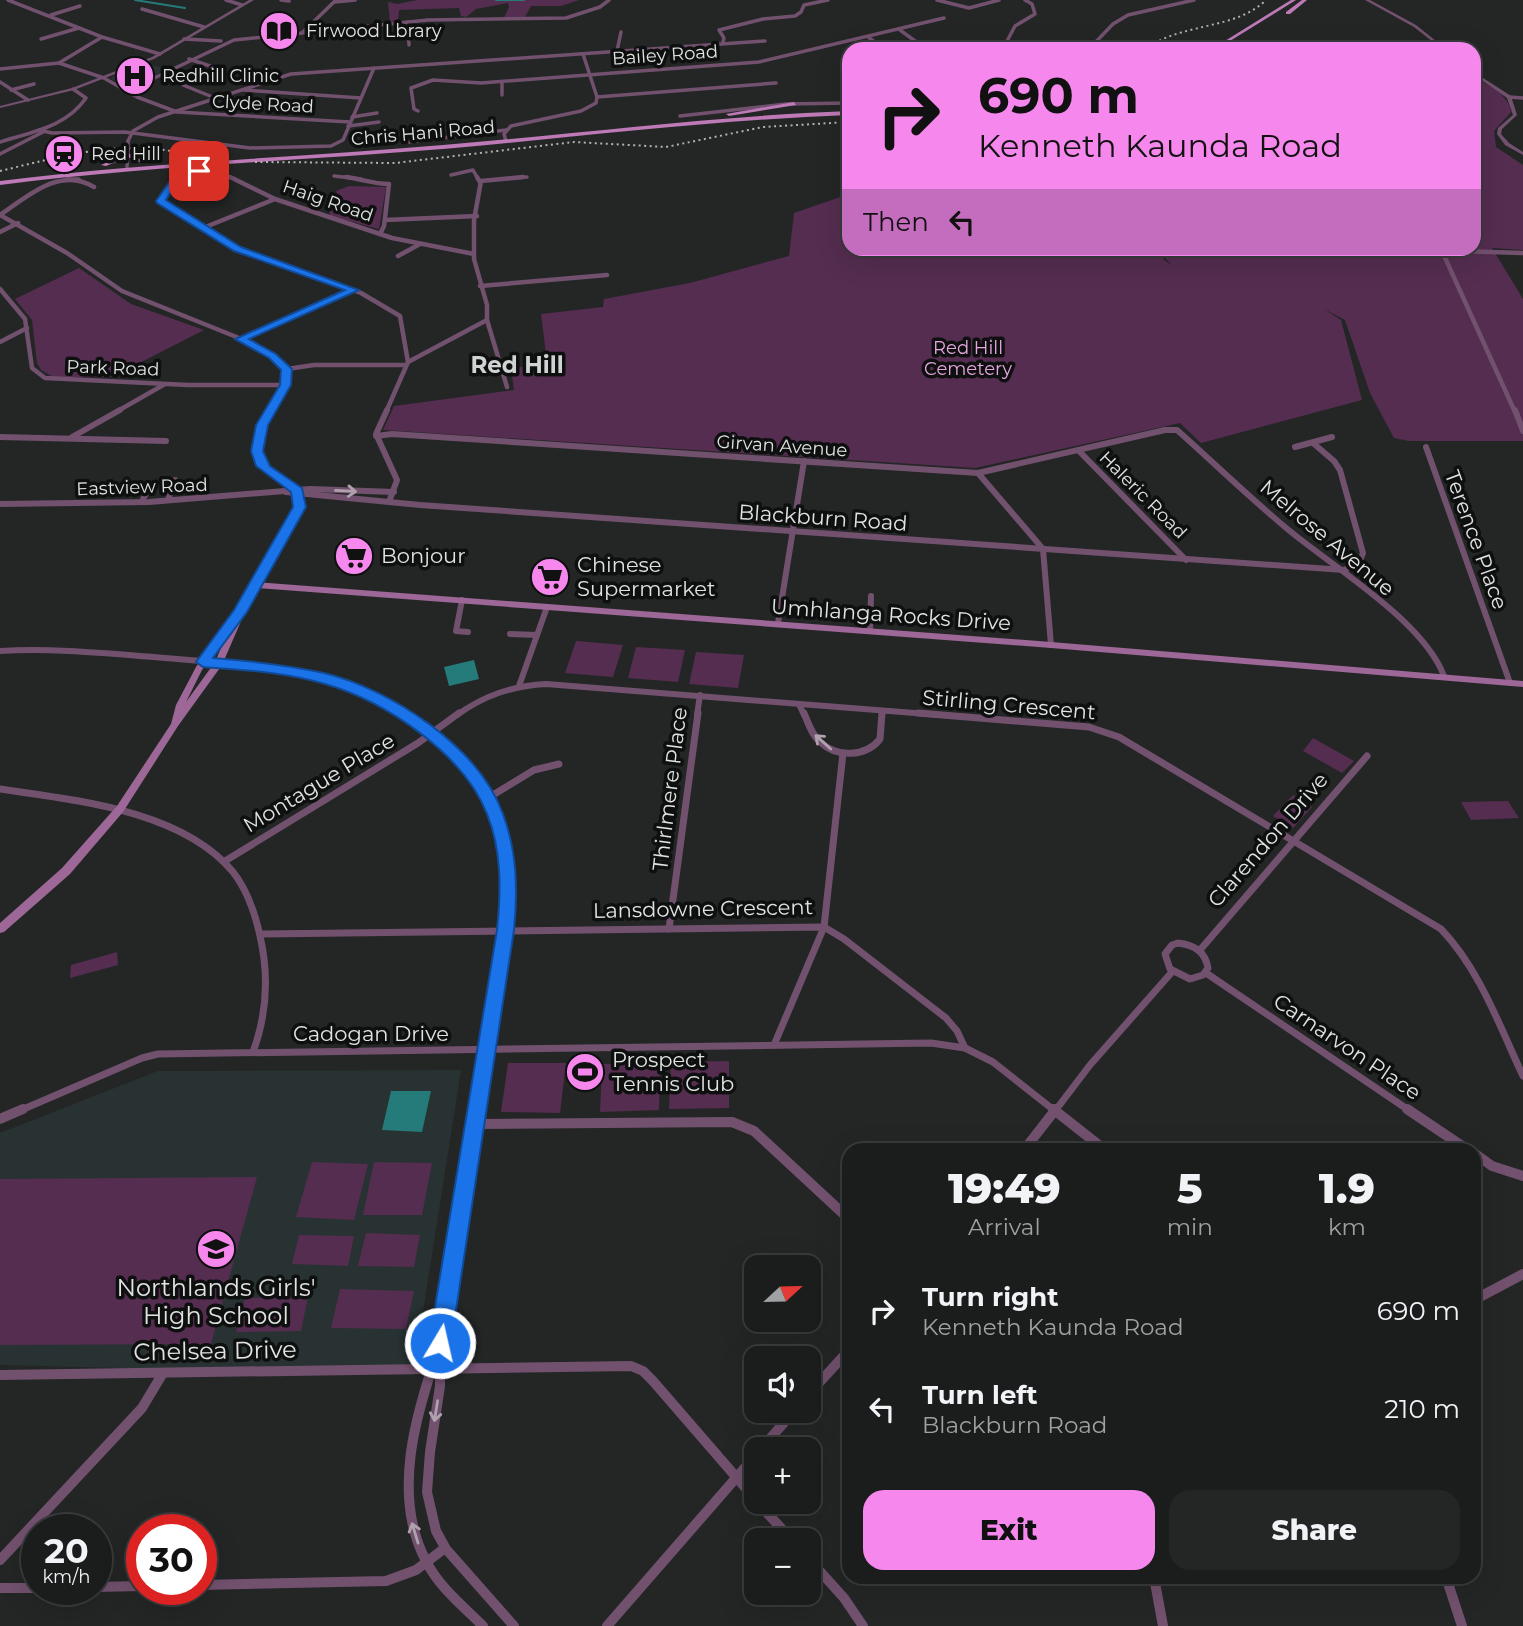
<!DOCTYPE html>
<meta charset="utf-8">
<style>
:root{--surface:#1b1c1c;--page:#242525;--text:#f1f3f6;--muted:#a0a1a3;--line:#393a3b;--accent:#f688ed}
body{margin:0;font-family:Montserrat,sans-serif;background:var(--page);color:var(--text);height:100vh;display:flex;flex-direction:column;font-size:26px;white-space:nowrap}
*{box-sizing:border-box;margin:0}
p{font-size:23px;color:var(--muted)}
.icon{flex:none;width:38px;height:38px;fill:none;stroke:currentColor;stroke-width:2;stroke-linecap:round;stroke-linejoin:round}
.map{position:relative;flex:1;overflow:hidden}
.details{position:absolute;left:842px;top:1143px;width:639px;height:441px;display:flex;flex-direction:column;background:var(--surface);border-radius:21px;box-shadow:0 7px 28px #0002,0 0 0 2px var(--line)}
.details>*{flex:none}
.hud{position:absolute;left:842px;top:42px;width:639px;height:214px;border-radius:21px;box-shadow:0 7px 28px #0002,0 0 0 2px var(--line);background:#f688ed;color:#111;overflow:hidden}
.needle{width:46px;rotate:68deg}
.fabs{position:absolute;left:744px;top:1255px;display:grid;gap:14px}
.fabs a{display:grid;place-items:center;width:77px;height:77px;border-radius:14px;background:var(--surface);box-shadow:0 7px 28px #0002,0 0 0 2px var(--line);font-size:35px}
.speed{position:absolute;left:21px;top:1514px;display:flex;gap:14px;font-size:35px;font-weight:700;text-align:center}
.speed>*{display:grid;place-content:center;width:91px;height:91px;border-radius:50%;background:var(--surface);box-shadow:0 7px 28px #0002,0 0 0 2px var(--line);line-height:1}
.speed small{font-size:18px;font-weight:400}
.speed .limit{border:10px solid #d22;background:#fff;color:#111}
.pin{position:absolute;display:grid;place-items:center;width:60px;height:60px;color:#fff;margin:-30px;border-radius:14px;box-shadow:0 4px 10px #0006}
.me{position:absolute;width:77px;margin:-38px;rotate:9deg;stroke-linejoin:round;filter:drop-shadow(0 0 5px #0008)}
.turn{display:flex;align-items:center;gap:24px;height:147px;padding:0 21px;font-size:32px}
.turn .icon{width:91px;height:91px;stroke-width:2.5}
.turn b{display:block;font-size:49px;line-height:60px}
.then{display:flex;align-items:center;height:66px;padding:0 21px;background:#0003;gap:14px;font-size:26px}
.eta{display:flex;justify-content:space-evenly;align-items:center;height:119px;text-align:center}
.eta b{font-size:42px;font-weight:800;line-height:49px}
.primary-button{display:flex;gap:14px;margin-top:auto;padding:14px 21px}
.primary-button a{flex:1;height:80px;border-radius:21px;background:var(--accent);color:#111;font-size:28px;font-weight:800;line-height:80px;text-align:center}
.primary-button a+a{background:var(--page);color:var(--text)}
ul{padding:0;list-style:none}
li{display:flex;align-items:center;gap:21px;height:98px;padding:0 21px}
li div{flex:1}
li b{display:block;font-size:26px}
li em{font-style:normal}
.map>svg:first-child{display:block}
.built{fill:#283232}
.green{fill:#542d50}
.water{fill:#257b79}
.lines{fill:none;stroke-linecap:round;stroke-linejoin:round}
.stream{stroke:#257b79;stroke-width:2}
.minor-far4{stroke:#72516e;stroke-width:3.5}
.minor-far3{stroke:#72516e;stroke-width:4.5}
.minor-far2{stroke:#72516e;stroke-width:6}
.minor-far1{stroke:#72516e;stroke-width:7}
.minor{stroke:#72516e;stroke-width:10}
.tertiary{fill:#72516e;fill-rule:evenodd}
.secondary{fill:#9d6797;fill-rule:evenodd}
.primary{fill:#be79b7;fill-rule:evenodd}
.rail{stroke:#b1b3b2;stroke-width:2;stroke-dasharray:2 3.5;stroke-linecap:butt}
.minor-bridge{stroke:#72516e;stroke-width:3.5}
.oneway{stroke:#afa1ae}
.route{fill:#1a73e8;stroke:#114b97;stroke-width:2}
.labels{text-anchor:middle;stroke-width:7;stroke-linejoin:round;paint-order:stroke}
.far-poi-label{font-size:18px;fill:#e1e3e2;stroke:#0e0f0f;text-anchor:start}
.far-street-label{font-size:18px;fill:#e1e3e2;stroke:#0e0f0f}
.far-park-label{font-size:18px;fill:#e8a6e1;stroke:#0e0f0f}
.street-label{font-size:21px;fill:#e1e3e2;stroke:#0e0f0f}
.poi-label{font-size:21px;fill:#e1e3e2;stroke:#0e0f0f;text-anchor:start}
.far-district-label{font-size:23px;font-weight:bold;fill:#cfd3d3;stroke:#0e0f0f}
.near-poi-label{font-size:24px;fill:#e1e3e2;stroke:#0e0f0f}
.near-street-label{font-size:24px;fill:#e1e3e2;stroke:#0e0f0f}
</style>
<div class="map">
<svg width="1523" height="1626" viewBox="0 0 1523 1626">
<rect width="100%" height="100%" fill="#242626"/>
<g class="built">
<polygon points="142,64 169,68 131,87 124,87 110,78"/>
<polygon points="461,1070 413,1375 0,1365 0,1133 158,1071"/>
</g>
<g class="green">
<polygon points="417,0 579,0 561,6 531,6 525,17 504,18 509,7 508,3 476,9 466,17 461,16 459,8 399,10 398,21 390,22 388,2 398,4"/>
<path d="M1474 79C1488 84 1509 95 1511 112L1494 131 1496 147 1523 165V250L1492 248 1523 299V441H1409L1394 438 1370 393 1345 320 1324 309 1341 320 1362 400 1201 443 1180 423 975 468 383 430 394 406 514 390 511 369 547 362 541 314 603 307 604 299 690 283 789 256 794 213 849 194V248L1031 249 1073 255 1161 257 1172 266 1158 249 1474 248Z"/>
<polygon points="349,186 386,187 379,229 330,216 328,204 338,196 336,191"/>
<polygon points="79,268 131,304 204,330 112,377 53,377 41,370 37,363 32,320 15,299"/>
<polygon points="576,641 623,645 613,677 565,673"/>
<polygon points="636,647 685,650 678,682 628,678"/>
<polygon points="696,652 744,655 738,688 689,684"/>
<polygon points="1313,738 1354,761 1342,773 1303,751"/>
<polygon points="1293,795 1312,807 1293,828 1273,816"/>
<polygon points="1508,801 1519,818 1471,820 1461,802"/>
<polygon points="117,952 118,965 70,978 71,965"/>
<polygon points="729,1061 729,1108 669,1109 671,1062"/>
<polygon points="508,1063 566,1063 560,1113 501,1112"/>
<polygon points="660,1063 659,1110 600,1112 602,1064"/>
<polygon points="312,1162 368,1164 354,1220 296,1217"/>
<polygon points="374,1162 432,1163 422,1215 363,1215"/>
<polygon points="257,1177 211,1344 0,1345 0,1179"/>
<polygon points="366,1233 420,1235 414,1267 358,1266"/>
<polygon points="299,1235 354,1236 348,1266 292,1264"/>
<polygon points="340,1289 414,1291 406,1329 331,1328"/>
<polygon points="308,1297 301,1331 236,1332 245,1298"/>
</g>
<g class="water">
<polygon points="474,660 479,679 449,686 444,667"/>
<polygon points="391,1091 431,1091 422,1132 382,1130"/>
</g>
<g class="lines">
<g class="stream">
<polyline points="135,0 185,8"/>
<polyline points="496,0 524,0"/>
</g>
<g class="minor-far4">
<polyline points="8,0 102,37 160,54"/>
<polyline points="226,0 242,5"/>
<polyline points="281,0 289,1"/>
<polyline points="937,0 969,8 999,0"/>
<polyline points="335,2 355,0"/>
<polyline points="142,9 204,27"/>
<polyline points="51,15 80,6"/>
<polyline points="408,22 409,45"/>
<polyline points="900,30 926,49"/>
<polyline points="303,32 336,0"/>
<polyline points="868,37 884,49"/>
<polyline points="41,39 79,28"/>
<polyline points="184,39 221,41"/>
<polyline points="723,42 724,38 719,30 763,19 795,16 801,12 804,5 828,0"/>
<polyline points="998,49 1006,43 1015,26 1035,14 1032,4 1025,0"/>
<polyline points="1089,49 1113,24 1128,15 1194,0"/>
<polyline points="617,51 621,32"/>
<polyline points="189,59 213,67"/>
<polyline points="59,63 104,78 137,97 177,112 350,122"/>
<polyline points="0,69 59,63 102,37"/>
<polyline points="0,82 28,100"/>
<polyline points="502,82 502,95"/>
<polyline points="183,85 215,98"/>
<polyline points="11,90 34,84"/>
<polyline points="244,90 361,98"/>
<polyline points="127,91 234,40 428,20 566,18 600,7 609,0"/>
<polyline points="597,97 776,83"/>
<polyline points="1509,97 1523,98"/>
<polyline points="418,111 414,109 411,88 433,80 481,83 759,62 944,18"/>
<polyline points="680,116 786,104 849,103"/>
<polyline points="352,117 377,113"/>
<polyline points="348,126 379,122"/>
<polyline points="39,130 52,133 125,132 250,148 331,146 343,140 374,68"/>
<polyline points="128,141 133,131 158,117 291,74 765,41"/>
<polyline points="506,141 504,134 511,126 581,111 596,103 597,97 583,54"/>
<path d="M0 142C32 132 66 127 86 98L73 89"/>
<polyline points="409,142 506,130"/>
<polyline points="0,154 43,132"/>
<polyline points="127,167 128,149"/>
<polyline points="451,175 473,170 478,179"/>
<polyline points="334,176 361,179"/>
<polyline points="67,179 79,179"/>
<path d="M176 179C191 164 217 173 235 179"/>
<polyline points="503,179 527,177"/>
</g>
<g class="minor-far3">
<polyline points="177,177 160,200 238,249 361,293 400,316 408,362 386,412"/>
<polyline points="230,177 275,199 392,238 474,254"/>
<path d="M346 177C362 179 373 184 389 184L384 226 380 234"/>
<polyline points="477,177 480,182"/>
<polyline points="0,215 67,253 122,291 254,344 283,363 288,372 287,380 270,412"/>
<path d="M0 215C28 196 60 166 94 187"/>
<polyline points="385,220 477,216"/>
<polyline points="203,228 275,199"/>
<polyline points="0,232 18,223"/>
<polyline points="1042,248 1096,255 1424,250 1523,253"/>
<polyline points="1442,251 1515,412"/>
<polyline points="398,256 420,244"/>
<polyline points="480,286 607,275"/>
<polyline points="0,289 25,319 32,368 45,378 188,385 286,385"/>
<polyline points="240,339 354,290"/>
<polyline points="0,342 27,328"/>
<polyline points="408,362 487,320"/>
<polyline points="287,369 314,365 405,365"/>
<polyline points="507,387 487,320 487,305 474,259 474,220 481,181 523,177"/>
<polyline points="116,412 165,384"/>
</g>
<g class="minor-far2">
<polyline points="271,410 260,431 258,458 271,474 297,490"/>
<polyline points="387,410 376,434 397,480 389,502"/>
<polyline points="1515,410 1523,431"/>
<path d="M376 436 392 434 978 473 1165 430H1177C1213 462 1248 496 1285 527 1331 566 1423 620 1444 676"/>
<polyline points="0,437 166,441"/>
<polyline points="72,437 120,410"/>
<polyline points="1295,447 1332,437"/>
<polyline points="1426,447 1510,683"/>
<polyline points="1079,451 1186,560"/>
<polyline points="978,473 1043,549 1051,645"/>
<polyline points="286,492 420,505 1344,570 1359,563 1363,553 1340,470 1334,461 1313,443"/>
<polyline points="168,500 175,480"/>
<polyline points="142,501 151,485"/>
<polyline points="0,504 149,502 310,489 394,492"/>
<polyline points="255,585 297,514 299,494"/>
<polyline points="462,600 456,631 468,632"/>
<polyline points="778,623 804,461"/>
<polyline points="870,631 871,596"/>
<polyline points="510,634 537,635"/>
<path d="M0 651C52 648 103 653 154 657 242 665 328 668 406 715"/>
<polyline points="519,686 547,607"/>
<polyline points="799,704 804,715"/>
<polyline points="882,712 882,715"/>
<path d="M457 715C485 695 512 686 546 684L940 715"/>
<polyline points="697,715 700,695"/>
</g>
<g class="minor-far1">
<path d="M403 713C515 782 516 865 497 984 491 1026 484 1068 477 1111"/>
<path d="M804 713C808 723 812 735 820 742 837 758 866 757 880 739L882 713"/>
<path d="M918 713 1089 727 1119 737 1441 929C1480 970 1499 1025 1523 1076"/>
<path d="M0 789C74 800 182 810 233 872 248 891 255 913 260 936 269 975 267 1014 253 1052"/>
<polyline points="488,798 534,770 559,764"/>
<polyline points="225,861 418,743 459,713"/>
<polyline points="669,929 698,713"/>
<polyline points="262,934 824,927 844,939 946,1018 957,1031 965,1048 993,1062 1055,1111"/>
<path d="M1178 943C1194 945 1205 951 1208 968L1203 975 1190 979 1170 969 1165 954 1172 945Z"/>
<polyline points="1200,950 1367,756"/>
<polyline points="1206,973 1410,1111"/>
<polyline points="774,1045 824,927 843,753"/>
<polyline points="19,1111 142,1058 158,1054 931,1043 965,1048"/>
<polyline points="1055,1111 1090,1065 1172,972"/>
</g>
<g class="minor">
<polyline points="477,1109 440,1343 440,1386 430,1452 427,1492 436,1531 446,1549 514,1626"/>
<polyline points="1053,1109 1105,1150"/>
<polyline points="1407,1109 1468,1150"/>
<polyline points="0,1119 23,1109"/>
<polyline points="476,1124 732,1122 754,1131 849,1219"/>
<polyline points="1024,1150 1056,1109"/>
<polyline points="1474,1153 1492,1166 1523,1176"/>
<polyline points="1474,1300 1523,1274"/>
<path d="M439 1347C416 1413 391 1495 426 1561 439 1587 463 1606 483 1626"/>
<polyline points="0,1375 631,1366 643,1371 653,1381 756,1500"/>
<polyline points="808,1395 849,1350"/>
<polyline points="761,1449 795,1410"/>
<polyline points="757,1502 792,1540"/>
<polyline points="808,1558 844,1598 863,1626"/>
<polyline points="0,1560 142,1408 163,1373"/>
<polyline points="1154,1577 1163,1626"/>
<polyline points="1446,1577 1462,1626"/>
<polyline points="201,1585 386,1581 416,1570 445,1548"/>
<polyline points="96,1587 142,1586"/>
<polyline points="0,1588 37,1588"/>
<polyline points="607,1626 756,1455"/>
</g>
<g class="tertiary">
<polygon points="249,0 254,0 154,59 74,90 0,108 0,106 72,88 152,57"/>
<polygon points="1365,0 1370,0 1416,25 1446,49 1442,49 1414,27"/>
<polygon points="1474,72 1511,96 1517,115 1502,129 1501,134 1509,143 1523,152 1523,155 1505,145 1497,134 1498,128 1513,115 1507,98 1474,75"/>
</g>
<path class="secondary" d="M255 582 1051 642 1523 681V687L1051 648 257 588 239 617 242 619 222 665 178 726 123 812 70 874 4 932 0 933V923L62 868 117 806 171 724 176 705 196 667 252 583ZM228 632 215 662 186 702 202 670Z"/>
<g class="primary">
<polygon points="1291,0 1296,0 1217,49 1212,49"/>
<polygon points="1302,0 1307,0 1290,14 1286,14 1286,12"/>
<polygon points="794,102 796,105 729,116 726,114"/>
<path d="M849 111V115C713 120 578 137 443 149 295 161 147 166 0 185V181C147 162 295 158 443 145 578 134 713 116 849 111Z"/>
<polygon points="128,153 144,161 139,162 128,157 106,166 101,165"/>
</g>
<g class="rail">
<path d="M1145 49C1183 22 1236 30 1266 0"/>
<polyline points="255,162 395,163 574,142 666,147 763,127 849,122"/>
<path d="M0 171C59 157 115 140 176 152"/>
</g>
<polyline class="minor-bridge" points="128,141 128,149"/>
</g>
<defs><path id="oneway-shaft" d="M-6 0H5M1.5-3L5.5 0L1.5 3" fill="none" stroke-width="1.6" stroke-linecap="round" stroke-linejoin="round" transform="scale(1.75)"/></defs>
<g class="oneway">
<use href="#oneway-shaft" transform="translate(346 491) rotate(3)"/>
<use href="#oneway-shaft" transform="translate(823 742) rotate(-138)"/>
<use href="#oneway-shaft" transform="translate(436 1411) rotate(99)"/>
<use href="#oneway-shaft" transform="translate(415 1533) rotate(-107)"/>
</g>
<path class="route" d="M199 168 202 172 181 177 166 200 241 247 359 290 249 339 276 354 292 369 291 385 268 425 263 451 270 466 302 488 306 507 247 612 213 658C251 661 288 665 324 673 391 689 479 747 503 814 517 852 518 890 514 930L451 1343 448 1351 440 1354 433 1351 429 1343 497 930C501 891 502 851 487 814 464 754 385 701 325 684 286 672 243 670 203 667L196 662 234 610 293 507 291 492 256 466 251 451 256 425 280 385 281 370 269 358 235 339 345 290 234 251 157 203 156 201 175 174Z"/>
<defs>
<g id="library-disc" transform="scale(2.0125)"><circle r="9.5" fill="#f688ed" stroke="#0e0f0f"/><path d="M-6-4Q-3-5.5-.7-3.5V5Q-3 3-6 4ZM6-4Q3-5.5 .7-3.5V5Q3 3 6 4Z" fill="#111"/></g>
<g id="hospital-disc" transform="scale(2.0125)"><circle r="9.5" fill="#f688ed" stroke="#0e0f0f"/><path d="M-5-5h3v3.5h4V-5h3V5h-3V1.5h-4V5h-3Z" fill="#111"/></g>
<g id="station-disc" transform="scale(2.0125)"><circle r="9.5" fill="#f688ed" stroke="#0e0f0f"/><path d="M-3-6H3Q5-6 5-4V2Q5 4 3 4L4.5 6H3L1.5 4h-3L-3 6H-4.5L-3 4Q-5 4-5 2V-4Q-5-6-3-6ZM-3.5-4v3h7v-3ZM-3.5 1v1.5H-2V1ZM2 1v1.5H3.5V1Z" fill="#111"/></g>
<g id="supermarket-disc" transform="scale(2.0125)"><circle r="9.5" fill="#f688ed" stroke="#0e0f0f"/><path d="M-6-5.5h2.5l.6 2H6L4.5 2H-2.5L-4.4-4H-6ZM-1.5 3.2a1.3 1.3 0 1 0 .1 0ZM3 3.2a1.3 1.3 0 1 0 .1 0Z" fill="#111"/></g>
<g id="stadium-disc" transform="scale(2.0125)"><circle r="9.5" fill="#f688ed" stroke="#0e0f0f"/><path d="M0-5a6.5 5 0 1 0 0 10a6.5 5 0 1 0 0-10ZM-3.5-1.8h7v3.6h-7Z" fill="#111"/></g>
<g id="school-disc" transform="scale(2.0125)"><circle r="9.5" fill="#f688ed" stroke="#0e0f0f"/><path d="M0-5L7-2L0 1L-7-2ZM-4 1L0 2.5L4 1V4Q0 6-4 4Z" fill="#111"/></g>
</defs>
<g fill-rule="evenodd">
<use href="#library-disc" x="279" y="31"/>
<use href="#hospital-disc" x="135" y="76"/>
<use href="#station-disc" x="64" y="154"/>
<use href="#supermarket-disc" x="354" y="556"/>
<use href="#supermarket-disc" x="550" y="577"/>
<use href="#stadium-disc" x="585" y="1072"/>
<use href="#school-disc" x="216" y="1249"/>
</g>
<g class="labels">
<g class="far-poi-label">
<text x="306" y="37">Firwood Lbrary</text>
<text x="162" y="82">Redhill Clinic</text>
<text x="91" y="160">Red Hill</text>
</g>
<g class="far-street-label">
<text transform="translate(665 55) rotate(-4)" y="6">Bailey Road</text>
<text transform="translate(263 104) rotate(3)" y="6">Clyde Road</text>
<text transform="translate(423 133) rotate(-5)" y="6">Chris Hani Road</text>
<text transform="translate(328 201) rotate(19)" y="6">Haig Road</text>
<text transform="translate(113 368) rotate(2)" y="6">Park Road</text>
<text transform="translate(782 446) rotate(4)" y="6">Girvan Avenue</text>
<text transform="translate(142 487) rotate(-2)" y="6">Eastview Road</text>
<text transform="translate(1143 495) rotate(45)" y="6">Haleric Road</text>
</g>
<g class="far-park-label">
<text x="968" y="354">Red Hill<tspan x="968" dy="21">Cemetery</tspan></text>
</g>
<g class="street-label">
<text transform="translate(823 518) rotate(4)" y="7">Blackburn Road</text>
<text transform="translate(1327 538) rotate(40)" y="7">Melrose Avenue</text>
<text transform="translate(1476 540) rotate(70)" y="7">Terence Place</text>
<text transform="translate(891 615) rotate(4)" y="7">Umhlanga Rocks Drive</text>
<text transform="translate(1009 705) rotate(5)" y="7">Stirling Crescent</text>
<text transform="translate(319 783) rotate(-31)" y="7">Montague Place</text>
<text transform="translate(670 789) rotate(-83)" y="7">Thirlmere Place</text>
<text transform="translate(1268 840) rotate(-49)" y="7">Clarendon Drive</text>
<text transform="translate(703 909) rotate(-1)" y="7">Lansdowne Crescent</text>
<text x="371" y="1041">Cadogan Drive</text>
<text transform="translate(1347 1047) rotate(34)" y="7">Carnarvon Place</text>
</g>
<g class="poi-label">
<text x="381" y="563">Bonjour</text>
<text x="577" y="572">Chinese<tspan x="577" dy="24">Supermarket</tspan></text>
<text x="612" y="1067">Prospect<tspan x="612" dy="24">Tennis Club</tspan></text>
</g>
<g class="far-district-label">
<text x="517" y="373">Red Hill</text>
</g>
<g class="near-poi-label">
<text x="216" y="1296">Northlands Girls'<tspan x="216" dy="28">High School</tspan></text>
</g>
<g class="near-street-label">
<text transform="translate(215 1351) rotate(-1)" y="8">Chelsea Drive</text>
</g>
</g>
</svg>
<div class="fabs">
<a><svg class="needle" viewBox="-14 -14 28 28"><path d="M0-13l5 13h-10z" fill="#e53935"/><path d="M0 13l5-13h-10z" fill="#a0a1a3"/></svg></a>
<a><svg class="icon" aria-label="sound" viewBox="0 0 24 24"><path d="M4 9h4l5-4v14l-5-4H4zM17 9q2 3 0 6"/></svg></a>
<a>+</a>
<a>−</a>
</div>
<div class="speed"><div>20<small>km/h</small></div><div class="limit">30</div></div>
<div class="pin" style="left:199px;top:171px;background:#d93025"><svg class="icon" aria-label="arrive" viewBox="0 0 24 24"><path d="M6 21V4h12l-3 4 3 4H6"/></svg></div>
<svg class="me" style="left:440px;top:1343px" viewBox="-20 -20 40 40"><circle r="17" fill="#1a73e8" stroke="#fff" stroke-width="3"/><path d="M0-11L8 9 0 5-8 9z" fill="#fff"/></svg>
<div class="hud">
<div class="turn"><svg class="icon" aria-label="right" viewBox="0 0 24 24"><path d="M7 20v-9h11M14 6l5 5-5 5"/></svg><div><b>690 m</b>Kenneth Kaunda Road</div></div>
<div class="then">Then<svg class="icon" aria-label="left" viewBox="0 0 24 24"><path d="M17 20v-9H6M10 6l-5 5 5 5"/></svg></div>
</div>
<section class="details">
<div class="eta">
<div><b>19:49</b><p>Arrival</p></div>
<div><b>5</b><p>min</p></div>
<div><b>1.9</b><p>km</p></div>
</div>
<ul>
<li><svg class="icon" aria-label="right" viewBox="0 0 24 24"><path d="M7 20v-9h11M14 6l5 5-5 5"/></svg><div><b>Turn right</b><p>Kenneth Kaunda Road</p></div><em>690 m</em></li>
<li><svg class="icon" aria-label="left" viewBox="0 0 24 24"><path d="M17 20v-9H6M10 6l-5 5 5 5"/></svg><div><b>Turn left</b><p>Blackburn Road</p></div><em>210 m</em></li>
</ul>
<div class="primary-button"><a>Exit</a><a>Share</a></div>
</section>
</div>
